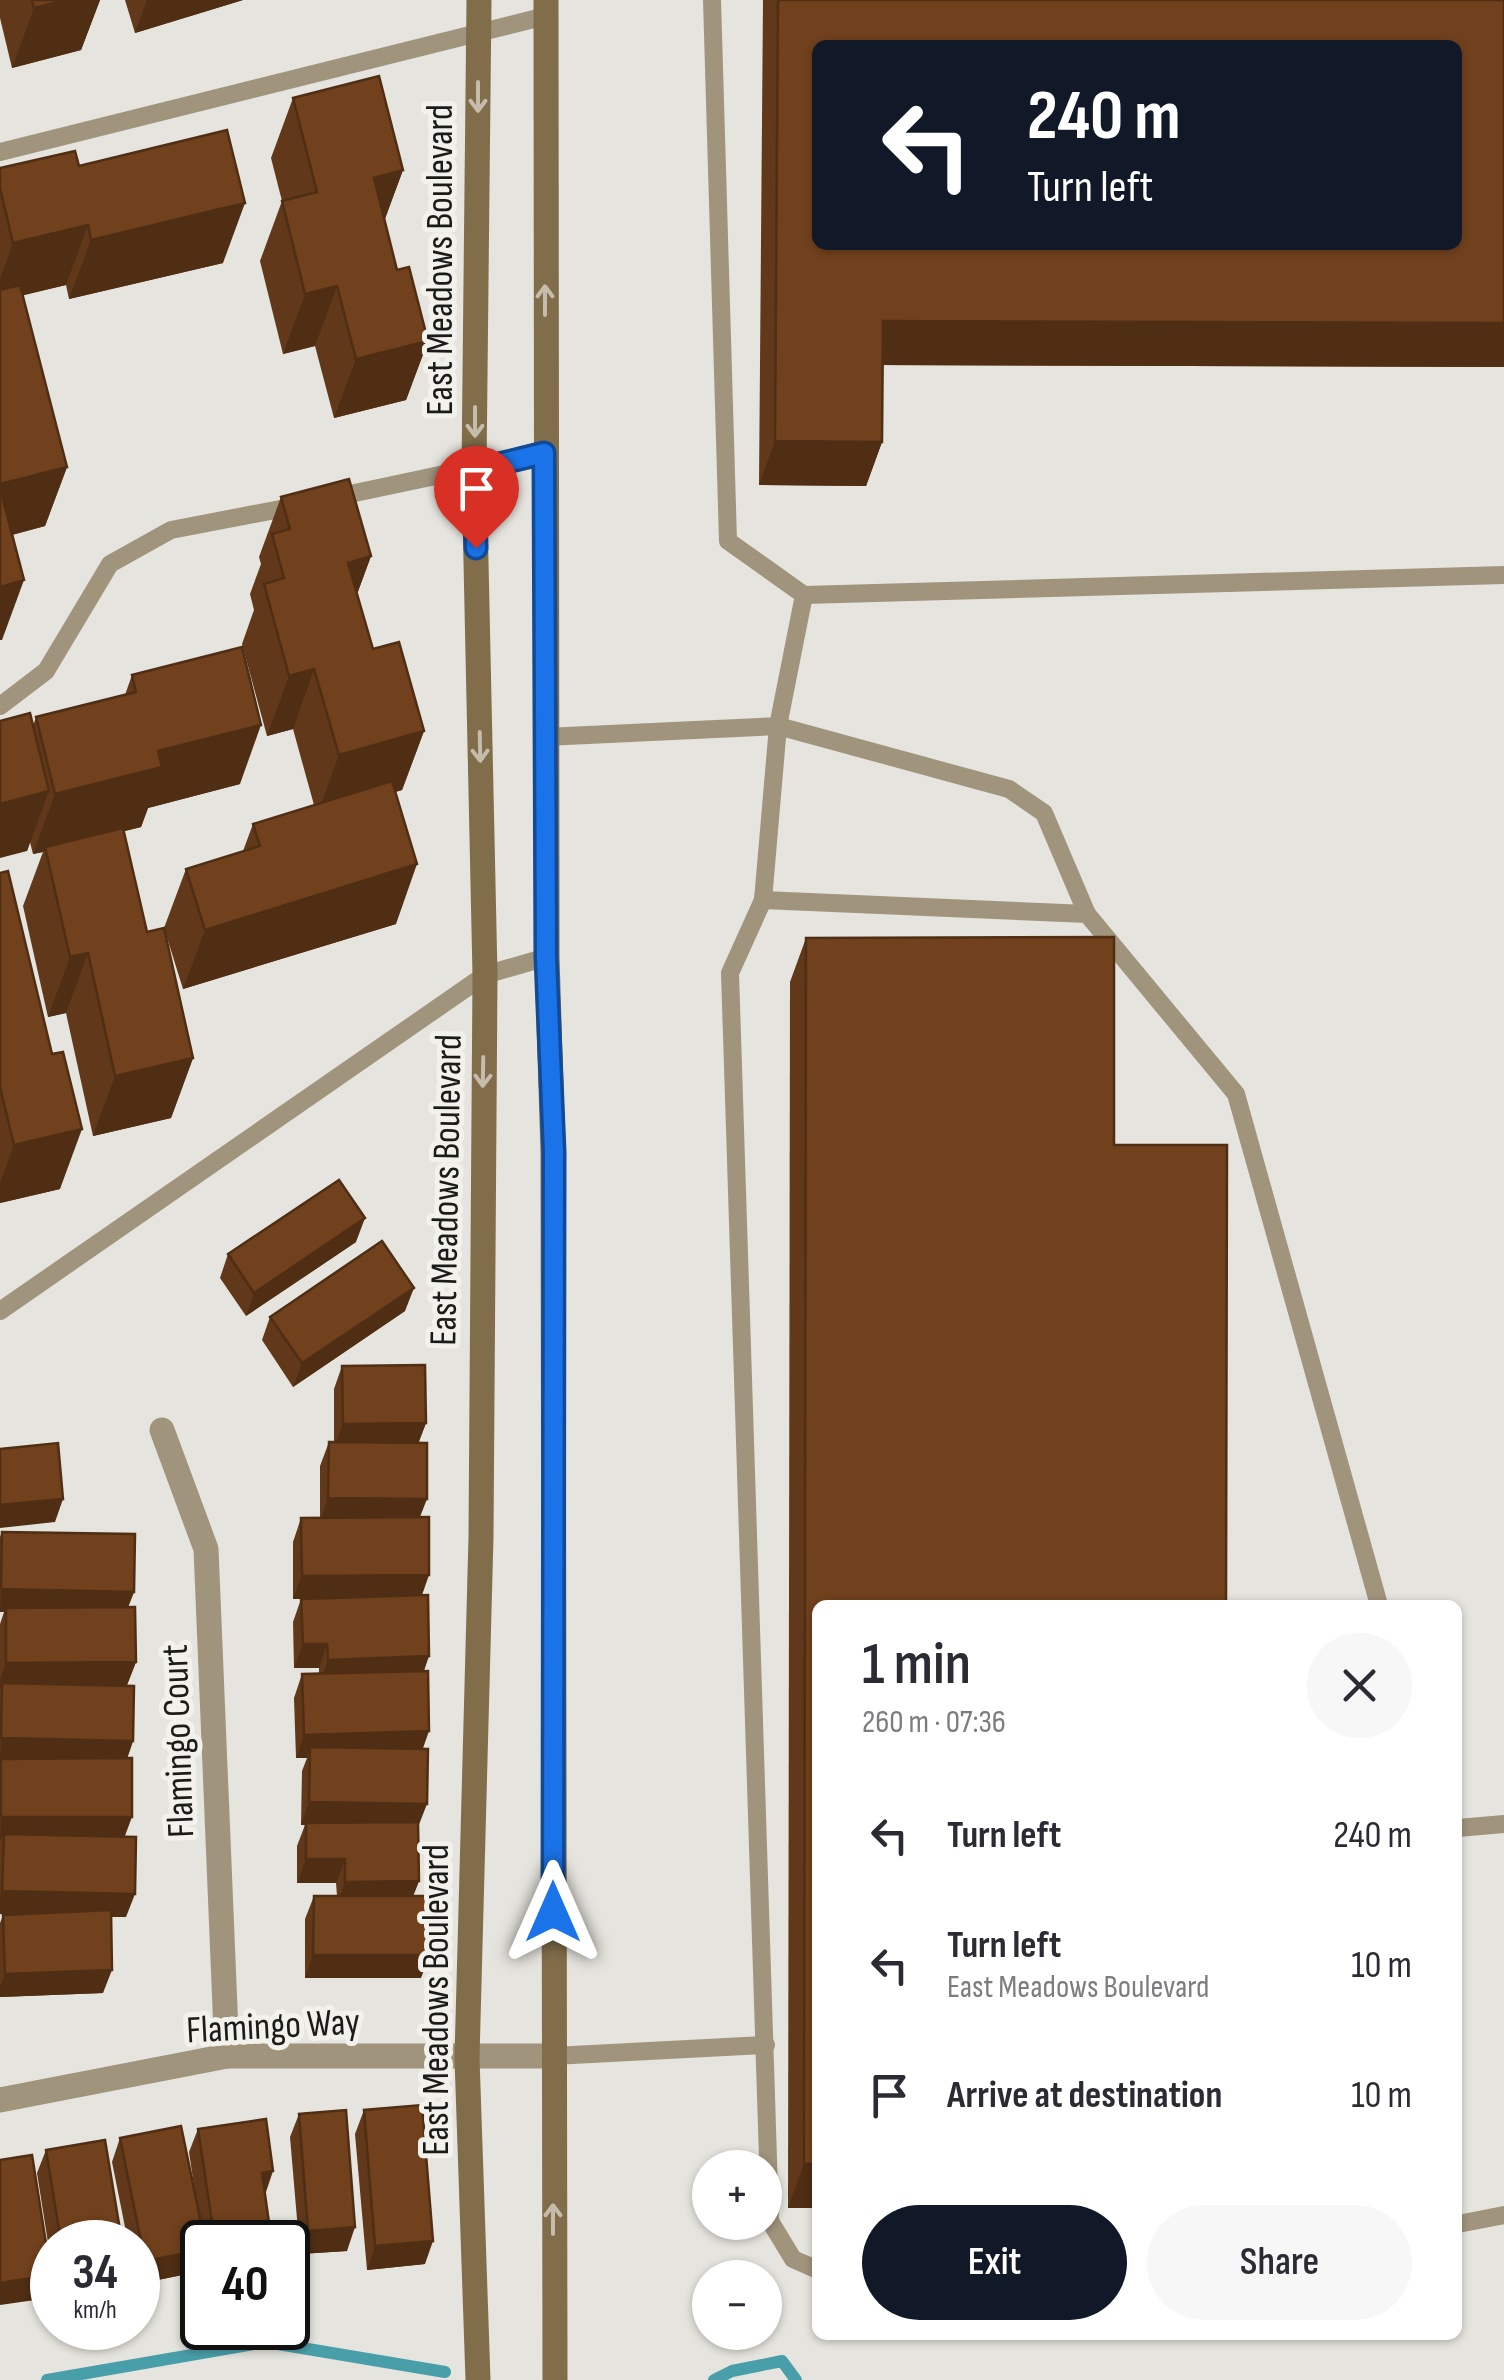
<!DOCTYPE html>
<meta charset="utf-8">
<style>
:root{--surface:#fff;--page:#f7f7f7;--text:#2b2b33;--muted:#7c7c81;--accent:#111827}
body{margin:0;font-family:"Sofia Sans Condensed",sans-serif;background:var(--page);color:var(--text);height:100vh;display:flex;flex-direction:column;font-size:38px;white-space:nowrap}
*{box-sizing:border-box;margin:0}
p{font-size:32px;color:var(--muted)}
.icon{flex:none;width:55px;height:55px;fill:none;stroke:currentColor;stroke-width:2;stroke-linecap:round;stroke-linejoin:round}
.map{position:relative;flex:1;overflow:hidden}
.side{position:absolute;left:812px;top:1600px;width:650px;height:740px;display:flex;flex-direction:column;background:var(--surface);border-radius:15px;box-shadow:0 2px 8px #0004}
.side>*{flex:none}
.top-card{position:absolute;left:812px;top:40px;width:650px;height:210px;border-radius:15px;box-shadow:0 2px 8px #0004;background:#111827;color:#fff;overflow:hidden}
.controls{position:absolute;left:692px;top:2150px;display:grid;gap:20px}
.controls a{display:grid;place-items:center;width:90px;height:90px;border-radius:50%;background:var(--surface);box-shadow:0 2px 8px #0004;font-size:50px}
.speed{position:absolute;left:30px;top:2220px;display:flex;gap:20px;font-size:50px;font-weight:700;text-align:center}
.speed>*{display:grid;place-content:center;width:130px;height:130px;border-radius:50%;background:var(--surface);box-shadow:0 2px 8px #0004;line-height:1}
.speed small{font-size:25px;font-weight:400}
.speed .limit{border:5px solid #111;border-radius:15px;background:#fff;color:#111}
.pin{position:absolute;display:grid;place-items:center;width:85px;height:85px;color:#fff;margin:-102px -42px;border-radius:50% 50% 50% 0;rotate:-45deg;box-shadow:0 0 10px #0007}
.pin .icon{rotate:45deg}
.me{position:absolute;width:110px;margin:-55px;rotate:0deg;stroke-linejoin:round;filter:drop-shadow(0 0 8px #0008)}
.turn{display:flex;align-items:center;gap:35px;height:210px;padding:0 50px;font-size:45px}
.turn .icon{width:130px;height:130px;stroke-width:2.5}
.turn b{display:block;font-size:70px;line-height:85px}
.round{display:grid;place-items:center;flex:none;width:105px;height:105px;border-radius:52px;background:var(--page)}
.summary{display:flex;align-items:center;justify-content:space-between;height:170px;padding:0 50px}
h1{font-size:60px;font-weight:600;line-height:75px}
.button{display:flex;gap:20px;margin-top:auto;padding:20px 50px}
.button a{flex:1;height:115px;border-radius:60px;background:var(--accent);color:#fff;font-size:40px;font-weight:600;line-height:115px;text-align:center}
.button a+a{background:var(--page);color:var(--text)}
ul{padding:0;list-style:none}
li{display:flex;align-items:center;gap:30px;height:130px;padding:0 50px}
li div{flex:1}
li b{display:block;font-size:38px}
li em{font-style:normal}
.map>svg:first-child{display:block}
.lines{fill:none;stroke-linecap:round;stroke-linejoin:round}
.stream{stroke:#499fa9;stroke-width:12}
.lane{stroke:#a1947c;stroke-width:18}
.street{stroke:#a1947c;stroke-width:25}
.secondary{stroke:#816d4a;stroke-width:25}
.wall{fill:#613819}
.shaded-wall{fill:#4f2e14}
.building{fill:#71411d;stroke:#4f2e14;stroke-width:2.5;fill-rule:evenodd}
.oneway{stroke:#c5bcab}
.route-casing{stroke:#114b97;stroke-width:25}
.route{stroke:#1a73e8;stroke-width:18}
.labels{text-anchor:middle;stroke-width:10;stroke-linejoin:round;paint-order:stroke}
.street-label{font-size:38px;fill:#1b1b19;stroke:#f2f1eb}
</style>
<div class="map">
<svg width="1504" height="2380" viewBox="0 0 1504 2380">
<rect width="100%" height="100%" fill="#e5e4de"/>
<g class="lines">
<g class="stream">
<polyline points="47,2380 266,2342 445,2372"/>
<polyline points="714,2380 732,2371 782,2361 796,2380"/>
</g>
<g class="lane">
<polyline points="0,152 546,16"/>
<polyline points="331,498 544,453"/>
<polyline points="804,595 1504,575"/>
<polyline points="0,706 46,671 110,564 171,530 296,506"/>
<polyline points="545,737 778,726 804,595 728,541 712,0"/>
<polyline points="763,900 1087,914 1236,1094 1379,1605"/>
<polyline points="0,1311 485,975 547,957"/>
<polyline points="1458,1828 1504,1824"/>
<polyline points="553,2056 766,2045"/>
<polyline points="1458,2224 1504,2215"/>
<polyline points="818,2270 793,2259 770,2221 730,973 763,900 778,726 1009,789 1044,813 1087,914"/>
</g>
<g class="street">
<polyline points="162,1430 206,1549 227,2056"/>
<polyline points="0,2100 227,2056 553,2056"/>
</g>
<g class="secondary">
<polyline points="546,0 547,957 553,1152 555,2380"/>
<polyline points="478,2380 467,2058 481,1537 485,975 474,470 479,0"/>
</g>
</g>
<g class="wall">
<polygon points="0,0 100,0 81,50 12,68 0,18"/>
<polygon points="125,0 243,0 135,33"/>
<polygon points="763,0 1504,0 1504,367 883,365 882,442 866,486 759,485"/>
<polygon points="293,98 403,170 384,220 397,270 428,341 406,400 334,418 315,346 283,354 260,261 282,201 271,158"/>
<polygon points="79,166 223,263 69,299 66,285 22,295 67,467 45,526 12,535 0,586 0,168"/>
<polygon points="281,497 371,556 357,594 373,649 424,731 402,790 395,792 396,924 183,989 164,928 186,869 243,851 253,824 314,805 293,729 267,736 242,644 254,610 250,594 261,564 259,557"/>
<polygon points="132,675 240,784 148,808 141,827 124,831 147,932 193,1058 171,1118 93,1136 66,1013 48,1017 23,906 43,852 33,854 30,842 27,851 33,726 36,717 125,695"/>
<polygon points="0,873 60,1189 0,1203"/>
<polygon points="806,938 818,2208 788,2208 790,982"/>
<polygon points="356,1242 246,1316 220,1278 228,1254"/>
<polygon points="405,1311 293,1387 262,1340 270,1317"/>
<polygon points="342,1366 426,1423 418,1443 424,1671 422,1749 418,1827 419,1881 413,1896 421,1978 305,1978 305,1919 314,1896 337,1896 336,1883 297,1883 297,1846 305,1825 301,1825 302,1771 307,1758 296,1758 294,1698 302,1674 319,1674 319,1668 294,1668 293,1622 301,1599 303,1599 293,1599 293,1542 301,1518 320,1518 320,1466 329,1442 334,1443 334,1389"/>
<polygon points="2,1532 134,1592 128,1607 136,1662 127,1685 133,1741 127,1758 125,1836 126,1917 111,1917 103,1993 0,1997 0,1923 3,1915 11,1915 0,1914 0,1624 4,1612 0,1612 0,1537"/>
<polygon points="364,2110 425,2264 367,2270 355,2134"/>
<polygon points="299,2114 347,2251 300,2254 290,2137"/>
<polygon points="198,2129 265,2195 271,2237 269,2242 202,2242 202,2258 197,2272 138,2284 138,2242 128,2242 112,2162 120,2138 197,2206 189,2152"/>
<polygon points="46,2150 122,2242 52,2242 52,2268 37,2173"/>
</g>
<g class="shaded-wall">
<polygon points="66,0 100,0 81,50 12,68 34,8"/>
<polygon points="147,0 243,0 135,33"/>
<polygon points="403,170 381,230 374,178"/>
<polygon points="245,203 223,263 69,299 91,240"/>
<polygon points="88,225 66,285 0,301 0,279 13,243"/>
<polygon points="337,286 315,346 283,354 305,294"/>
<polygon points="883,321 1504,323 1504,367 867,365"/>
<polygon points="428,341 406,400 334,418 356,359"/>
<polygon points="775,441 882,442 866,486 759,485"/>
<polygon points="67,467 45,526 0,538 0,484"/>
<polygon points="371,556 349,616 348,563"/>
<polygon points="24,580 2,640 0,640 0,587"/>
<polygon points="314,669 293,729 267,736 289,676"/>
<polygon points="261,725 240,784 148,808 141,827 46,851 45,847 43,852 33,854 55,794 158,751"/>
<polygon points="424,731 402,790 317,815 339,755"/>
<polygon points="49,791 27,851 0,858 0,804"/>
<polygon points="417,864 396,924 183,989 205,930"/>
<polygon points="88,953 66,1013 48,1017 70,957"/>
<polygon points="193,1058 171,1118 93,1136 115,1076"/>
<polygon points="82,1129 60,1189 0,1203 0,1183 14,1145"/>
<polygon points="365,1218 356,1242 246,1316 254,1293"/>
<polygon points="414,1288 405,1311 293,1387 302,1363"/>
<polygon points="426,1423 417,1447 334,1447 343,1424"/>
<polygon points="328,1498 427,1499 418,1522 320,1522"/>
<polygon points="63,1499 55,1522 0,1528 0,1505"/>
<polygon points="429,1575 421,1598 293,1599 302,1576"/>
<polygon points="1,1589 134,1592 125,1615 6,1608 4,1612 0,1612"/>
<polygon points="303,1644 327,1644 319,1668 294,1668"/>
<polygon points="429,1656 421,1680 319,1683 328,1660"/>
<polygon points="136,1662 127,1685 0,1687 0,1680 6,1663"/>
<polygon points="429,1731 421,1754 310,1747 307,1758 296,1758 304,1735"/>
<polygon points="1,1738 133,1741 125,1765 0,1762"/>
<polygon points="309,1802 427,1804 418,1827 301,1825"/>
<polygon points="1,1817 132,1817 123,1841 4,1834 0,1841"/>
<polygon points="306,1859 345,1859 336,1883 297,1883"/>
<polygon points="419,1881 410,1904 337,1905 345,1882"/>
<polygon points="2,1891 135,1894 126,1917 0,1914 0,1896"/>
<polygon points="313,1955 430,1955 421,1978 305,1978"/>
<polygon points="112,1970 103,1993 0,1997 0,1987 5,1974"/>
<polygon points="804,2164 818,2164 818,2208 788,2208"/>
<polygon points="273,2171 265,2195 262,2173"/>
<polygon points="355,2227 347,2251 300,2254 308,2231"/>
<polygon points="271,2237 269,2242 238,2242"/>
<polygon points="433,2241 425,2264 367,2270 375,2246"/>
<polygon points="202,2250 202,2258 197,2272 138,2284 145,2261"/>
<polygon points="51,2275 42,2299 0,2305 0,2283"/>
</g>
<g class="building">
<polygon points="32,0 66,0 34,8"/>
<path d="M778 0H1504V323L883 321 882 442 775 441ZM818 45H1458V245H818Z"/>
<polygon points="379,76 403,170 374,178 397,270 409,267 428,341 356,359 337,286 305,294 282,201 317,192 293,98"/>
<polygon points="227,130 245,203 91,240 88,225 13,243 0,188 0,168 75,151 79,166"/>
<polygon points="20,285 67,467 0,484 0,290"/>
<polygon points="349,479 371,556 348,563 373,649 399,642 424,731 339,755 314,669 289,676 264,584 284,578 272,534 290,529 281,497"/>
<polygon points="0,496 2,496 24,580 0,587"/>
<polygon points="242,647 261,725 158,751 162,767 55,794 36,717 136,692 132,675"/>
<polygon points="30,713 49,791 0,804 0,721"/>
<polygon points="392,781 417,864 205,930 186,869 260,846 253,824"/>
<polygon points="123,828 147,932 164,928 193,1058 115,1076 88,953 70,957 45,847"/>
<polygon points="8,871 52,1054 63,1052 82,1129 14,1145 0,1087 0,873"/>
<polygon points="1114,937 1114,1145 1227,1145 1226,1605 818,1605 818,2164 804,2164 806,938"/>
<polygon points="339,1180 365,1218 254,1293 228,1254"/>
<polygon points="382,1241 414,1288 302,1363 270,1317"/>
<polygon points="425,1365 426,1423 343,1424 342,1366"/>
<polygon points="329,1442 427,1443 427,1499 328,1498"/>
<polygon points="58,1443 63,1499 0,1505 0,1449"/>
<polygon points="429,1517 429,1575 302,1576 301,1518"/>
<polygon points="2,1532 135,1534 134,1592 1,1589"/>
<polygon points="428,1595 429,1656 328,1660 327,1644 303,1644 301,1599"/>
<polygon points="135,1607 136,1662 6,1663 6,1608"/>
<polygon points="428,1671 429,1731 304,1735 302,1674"/>
<polygon points="2,1683 134,1686 133,1741 1,1738"/>
<polygon points="310,1747 428,1749 427,1804 309,1802"/>
<polygon points="132,1758 132,1817 1,1817 1,1759"/>
<polygon points="418,1822 419,1881 345,1882 345,1859 306,1859 306,1823"/>
<polygon points="4,1834 136,1837 135,1894 2,1891"/>
<polygon points="314,1896 430,1896 430,1955 313,1955"/>
<polygon points="111,1910 112,1970 5,1974 3,1915"/>
<polygon points="422,2105 433,2241 375,2246 364,2110"/>
<polygon points="346,2110 355,2227 308,2231 299,2114"/>
<polygon points="266,2119 273,2171 262,2173 271,2237 238,2242 215,2242 198,2129"/>
<polygon points="181,2126 205,2242 202,2242 202,2250 145,2261 120,2138"/>
<polygon points="105,2140 122,2242 61,2242 46,2150"/>
<polygon points="32,2155 51,2275 0,2283 0,2160"/>
</g>
<defs><path id="oneway-shaft" d="M-6 0H5M1.5-3L5.5 0L1.5 3" fill="none" stroke-width="1.6" stroke-linecap="round" stroke-linejoin="round" transform="scale(2.5)"/></defs>
<g class="oneway">
<use href="#oneway-shaft" transform="translate(478 97) rotate(90)"/>
<use href="#oneway-shaft" transform="translate(545 300) rotate(-90)"/>
<use href="#oneway-shaft" transform="translate(475 422) rotate(90)"/>
<use href="#oneway-shaft" transform="translate(480 747) rotate(89)"/>
<use href="#oneway-shaft" transform="translate(483 1072) rotate(91)"/>
<use href="#oneway-shaft" transform="translate(553 2219) rotate(-90)"/>
</g>
<g class="lines">
<g class="route-casing">
<polyline id="route" points="476,548 474,470 544,453 546,957 554,1152 553,1912"/>
</g>
<use href="#route" class="route"/>
</g>
<g class="labels">
<g class="street-label">
<text transform="translate(439 260) rotate(-90)" y="13">East Meadows Boulevard</text>
<text transform="translate(445 1190) rotate(-89)" y="13">East Meadows Boulevard</text>
<text transform="translate(177 1741) rotate(-92)" y="13">Flamingo Court</text>
<text transform="translate(435 2000) rotate(-90)" y="13">East Meadows Boulevard</text>
<text transform="translate(273 2025) rotate(-3)" y="13">Flamingo Way</text>
</g>
</g>
</svg>
<div class="controls">
<a>+</a>
<a>−</a>
</div>
<div class="speed"><div>34<small>km/h</small></div><div class="limit">40</div></div>
<div class="pin" style="left:476px;top:548px;background:#d93025"><svg class="icon" aria-label="arrive" viewBox="0 0 24 24"><path d="M6 21V4h12l-3 4 3 4H6"/></svg></div>
<svg class="me" style="left:553px;top:1912px" viewBox="-20 -20 40 40"><path d="M0-17L14 15 0 8-14 15z" fill="#1a73e8" stroke="#fff" stroke-width="4"/></svg>
<div class="top-card">
<div class="turn"><svg class="icon" aria-label="left" viewBox="0 0 24 24"><path d="M17 20v-9H6M10 6l-5 5 5 5"/></svg><div><b>240 m</b>Turn left</div></div>
</div>
<section class="side">
<div class="summary"><div><h1>1 min</h1><p>260 m · 07:36</p></div><a class="round"><svg class="icon" aria-label="close" viewBox="0 0 24 24"><path d="M6 6l12 12M18 6L6 18"/></svg></a></div>
<ul>
<li><svg class="icon" aria-label="left" viewBox="0 0 24 24"><path d="M17 20v-9H6M10 6l-5 5 5 5"/></svg><div><b>Turn left</b></div><em>240 m</em></li>
<li><svg class="icon" aria-label="left" viewBox="0 0 24 24"><path d="M17 20v-9H6M10 6l-5 5 5 5"/></svg><div><b>Turn left</b><p>East Meadows Boulevard</p></div><em>10 m</em></li>
<li><svg class="icon" aria-label="arrive" viewBox="0 0 24 24"><path d="M6 21V4h12l-3 4 3 4H6"/></svg><div><b>Arrive at destination</b></div><em>10 m</em></li>
</ul>
<div class="button"><a>Exit</a><a>Share</a></div>
</section>
</div>
